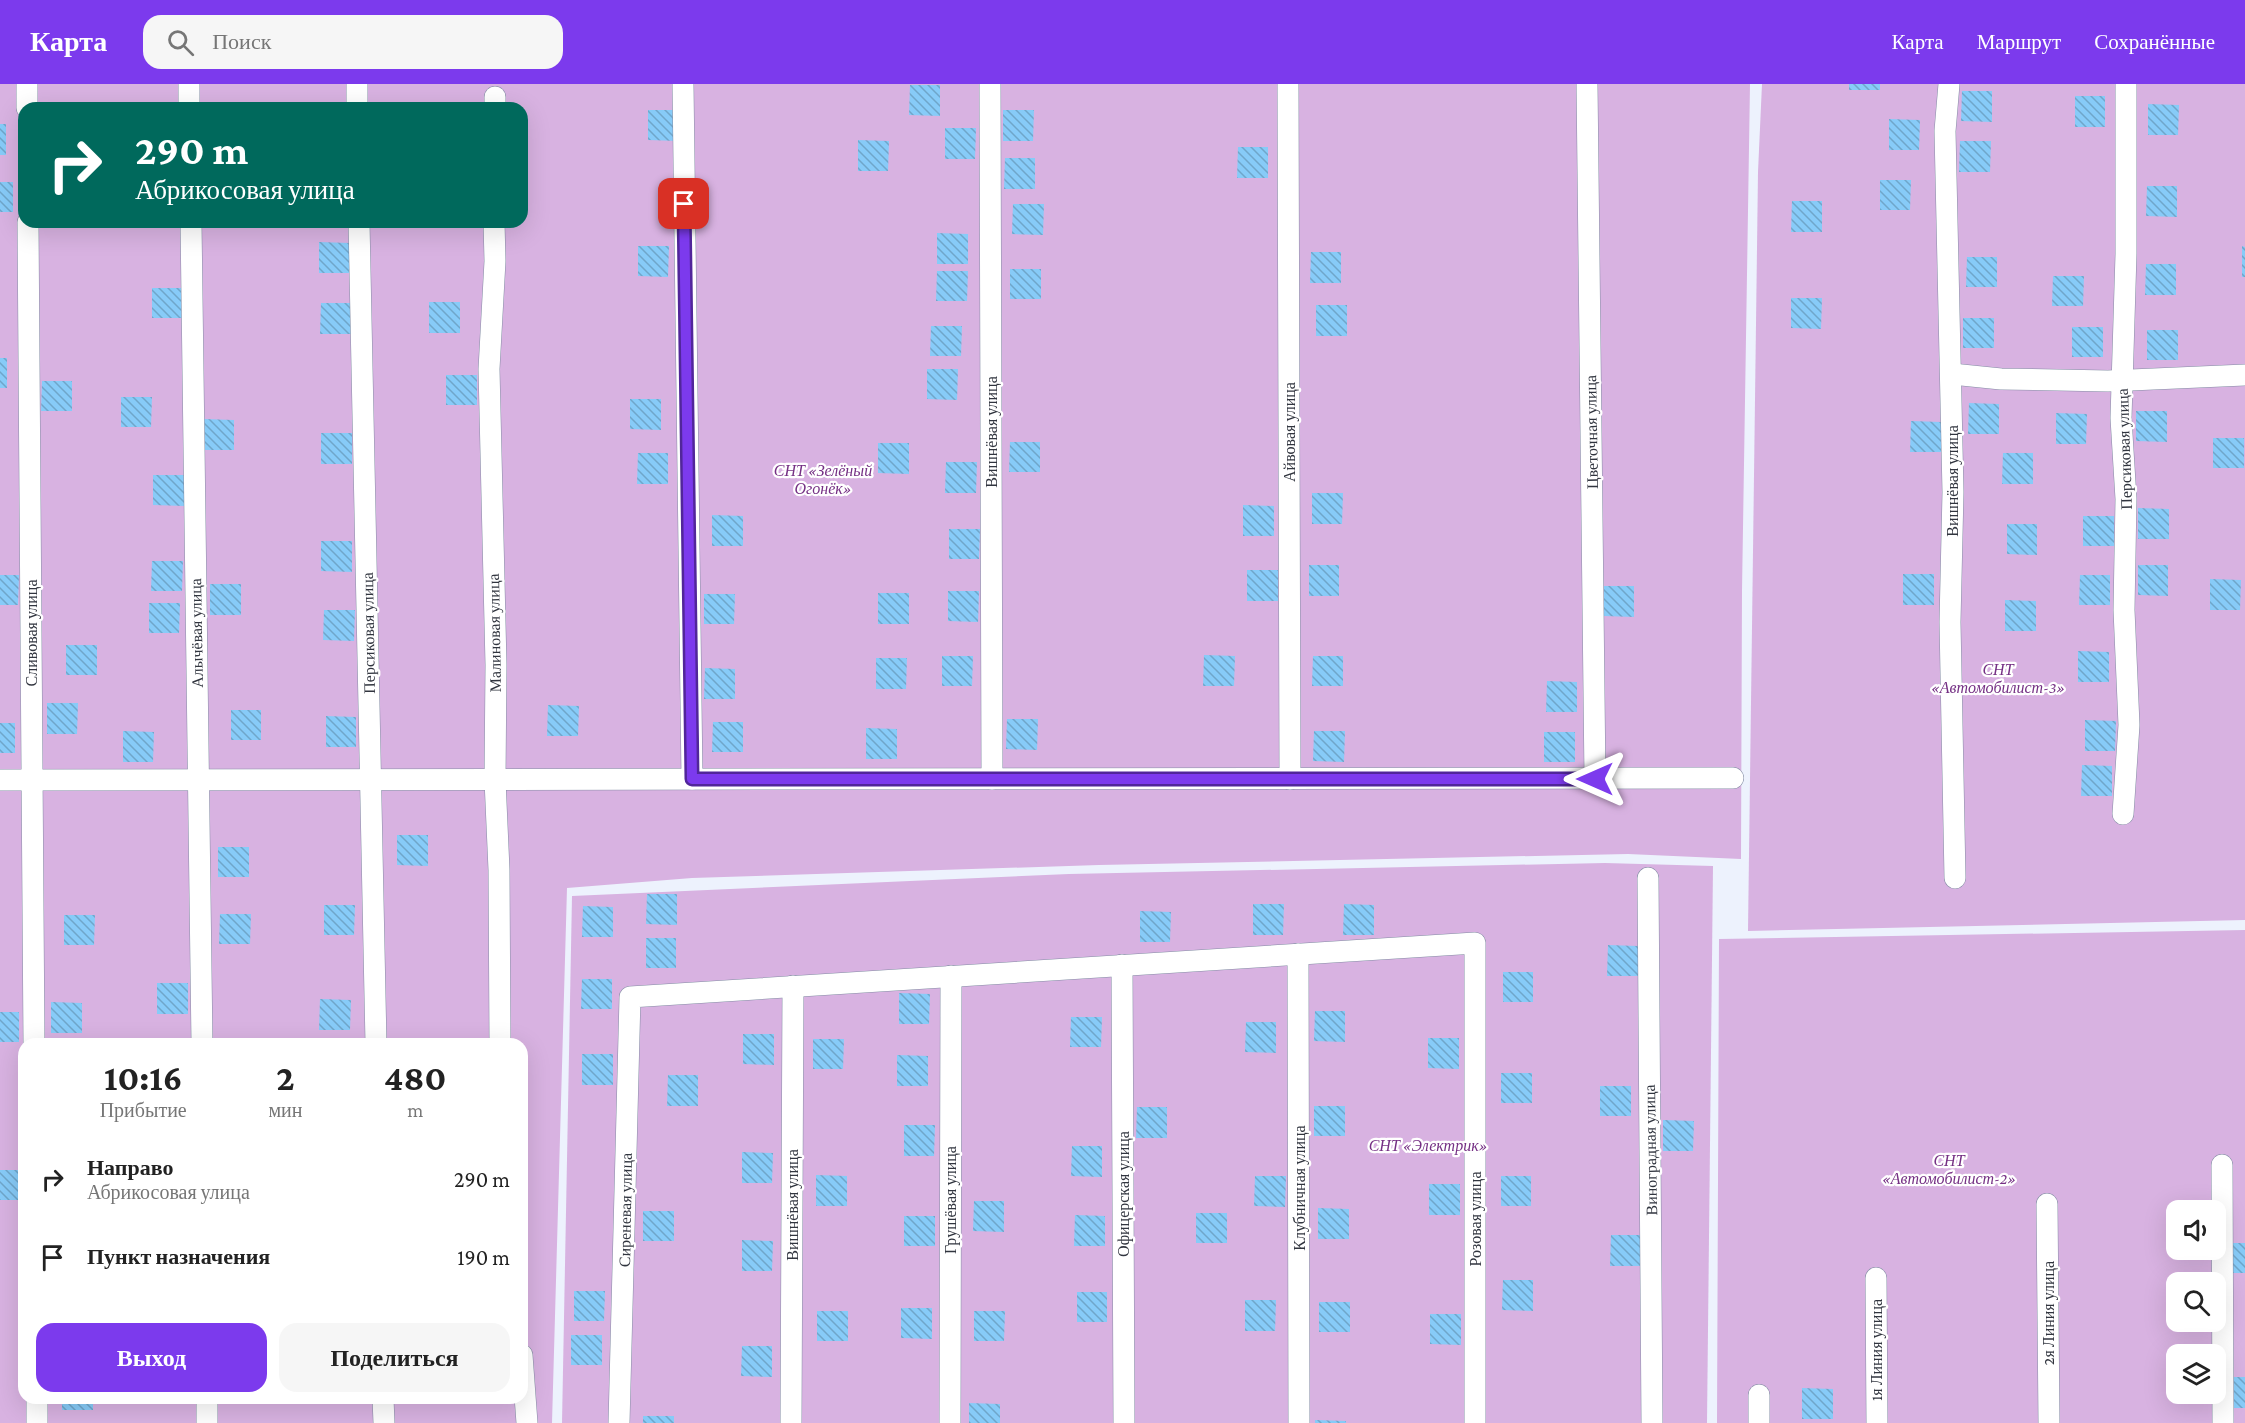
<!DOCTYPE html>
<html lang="ru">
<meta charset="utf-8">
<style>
:root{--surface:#fff;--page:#f6f6f6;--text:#222;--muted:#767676;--accent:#7c3aed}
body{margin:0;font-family:"Crimson Pro",serif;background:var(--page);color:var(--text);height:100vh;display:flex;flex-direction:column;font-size:22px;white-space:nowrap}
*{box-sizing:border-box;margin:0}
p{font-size:20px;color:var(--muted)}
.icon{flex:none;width:33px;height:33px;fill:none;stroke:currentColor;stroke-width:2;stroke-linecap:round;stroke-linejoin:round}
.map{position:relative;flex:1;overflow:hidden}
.panel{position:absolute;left:18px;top:954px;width:510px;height:366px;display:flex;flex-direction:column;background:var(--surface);border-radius:18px;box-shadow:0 6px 24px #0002}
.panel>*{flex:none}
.hud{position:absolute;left:18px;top:18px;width:510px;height:126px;border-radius:18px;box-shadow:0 6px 24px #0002;background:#00695c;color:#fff;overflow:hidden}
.buttons{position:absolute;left:2166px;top:1116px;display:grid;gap:12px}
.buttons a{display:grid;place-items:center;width:60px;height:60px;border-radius:12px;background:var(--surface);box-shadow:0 6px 24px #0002;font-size:30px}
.pin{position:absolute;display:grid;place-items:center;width:51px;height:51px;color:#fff;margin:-26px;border-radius:12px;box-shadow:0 3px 9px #0006}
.me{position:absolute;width:66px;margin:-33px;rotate:270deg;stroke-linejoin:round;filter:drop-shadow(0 0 4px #0008)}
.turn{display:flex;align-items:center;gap:21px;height:126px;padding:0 18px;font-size:27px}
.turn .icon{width:78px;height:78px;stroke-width:2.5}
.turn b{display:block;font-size:42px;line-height:51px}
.eta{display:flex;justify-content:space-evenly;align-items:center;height:102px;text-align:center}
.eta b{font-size:36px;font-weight:700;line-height:42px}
.button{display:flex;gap:12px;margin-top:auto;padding:12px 18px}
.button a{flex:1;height:69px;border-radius:18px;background:var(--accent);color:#fff;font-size:24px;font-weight:700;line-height:69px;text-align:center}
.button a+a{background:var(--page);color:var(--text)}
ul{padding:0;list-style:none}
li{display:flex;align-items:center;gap:18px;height:78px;padding:0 18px}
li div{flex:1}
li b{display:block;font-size:22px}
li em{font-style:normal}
header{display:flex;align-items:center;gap:36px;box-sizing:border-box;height:84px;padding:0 30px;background:var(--accent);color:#fff}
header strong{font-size:28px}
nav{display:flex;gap:33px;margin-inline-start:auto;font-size:21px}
.search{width:420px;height:54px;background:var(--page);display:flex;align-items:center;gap:15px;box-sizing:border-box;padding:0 21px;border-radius:18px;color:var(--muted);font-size:22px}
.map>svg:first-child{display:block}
.green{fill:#d8b2e1;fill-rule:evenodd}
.building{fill:url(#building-back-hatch)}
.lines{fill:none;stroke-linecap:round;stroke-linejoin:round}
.minor-casing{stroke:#838da4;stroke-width:22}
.minor{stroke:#fff;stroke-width:21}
.route-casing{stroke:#51269a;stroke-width:15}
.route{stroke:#7c3aed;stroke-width:10}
.labels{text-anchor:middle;stroke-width:4.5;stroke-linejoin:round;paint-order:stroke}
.street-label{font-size:16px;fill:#31353f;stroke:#fff}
.park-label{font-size:16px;font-style:italic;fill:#753084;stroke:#fff}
</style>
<header>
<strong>Карта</strong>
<div class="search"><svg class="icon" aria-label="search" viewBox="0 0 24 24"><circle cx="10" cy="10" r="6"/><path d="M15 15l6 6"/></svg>Поиск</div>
<nav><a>Карта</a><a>Маршрут</a><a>Сохранённые</a></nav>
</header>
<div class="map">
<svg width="2245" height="1339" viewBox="0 0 2245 1339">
<defs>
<pattern id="building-back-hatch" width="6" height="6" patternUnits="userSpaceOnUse" patternTransform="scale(1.5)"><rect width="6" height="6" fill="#87cbf8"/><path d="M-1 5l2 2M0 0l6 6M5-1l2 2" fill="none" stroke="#6fa6ca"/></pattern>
</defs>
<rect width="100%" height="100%" fill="#edf2fd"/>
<g class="green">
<path d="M0 0H1750L1742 507 1741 775 1628 770 1099 781 692 794 567 804 552 1339H0ZM24 24H522V138H24ZM24 960H522V1314H24Z"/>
<polygon points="1762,0 2245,0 2245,836 1748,847 1758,88"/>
<polygon points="1605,779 1713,782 1707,1339 562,1339 572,812 1069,790"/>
<path d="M2245 846V1339H1717L1719 855ZM2176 1126H2216V1166H2176ZM2176 1198H2216V1238H2176ZM2176 1270H2216V1310H2176Z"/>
</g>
<g class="building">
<rect x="1849" y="0" width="31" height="6"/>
<polygon points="910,1 940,1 940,32 909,31"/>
<polygon points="1962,7 1992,7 1992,38 1961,37"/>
<rect x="2075" y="12" width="30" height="31"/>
<polygon points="2148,20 2179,21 2178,51 2148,51"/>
<polygon points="648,26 679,26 678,57 648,56"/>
<polygon points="1003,26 1034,26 1033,57 1003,57"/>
<polygon points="1889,35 1920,36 1919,66 1889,66"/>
<rect x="0" y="40" width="6" height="31"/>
<polygon points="945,44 976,44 975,75 945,75"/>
<polygon points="858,56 889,57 888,87 858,87"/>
<polygon points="1960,57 1991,57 1990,88 1959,88"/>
<polygon points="1238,63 1268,63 1268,94 1237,94"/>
<polygon points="1005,74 1035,74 1035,105 1004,105"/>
<polygon points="1880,96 1911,96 1910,126 1880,126"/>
<rect x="0" y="98" width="13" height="30"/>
<polygon points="2147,102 2177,102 2177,133 2146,132"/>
<polygon points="1792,117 1822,117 1822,148 1791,148"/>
<polygon points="1013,120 1044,120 1043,151 1012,150"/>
<polygon points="937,149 968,150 968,180 937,180"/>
<polygon points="319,158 350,159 350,189 319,189"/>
<polygon points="638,162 669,162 668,193 638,192"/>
<polygon points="2242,162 2245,163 2245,193 2242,193"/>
<polygon points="1311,168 1341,168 1341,199 1310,199"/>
<polygon points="1967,173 1997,173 1997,203 1966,203"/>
<polygon points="2146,180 2176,180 2176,211 2145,211"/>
<rect x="1010" y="185" width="31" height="30"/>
<polygon points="937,187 968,187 967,217 936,217"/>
<polygon points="2053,192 2084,192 2083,222 2052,222"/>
<polygon points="152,204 183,204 182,234 152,234"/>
<polygon points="1791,214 1822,214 1821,245 1791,244"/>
<rect x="429" y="218" width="31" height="31"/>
<polygon points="321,219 351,219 351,250 320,250"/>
<rect x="1316" y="221" width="31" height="31"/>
<rect x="1963" y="234" width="31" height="30"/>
<polygon points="931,242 962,242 961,272 930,272"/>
<rect x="2072" y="243" width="31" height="30"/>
<rect x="2147" y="246" width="31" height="30"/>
<rect x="0" y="274" width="7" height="30"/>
<polygon points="927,285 958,285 957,316 927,315"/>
<rect x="446" y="291" width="31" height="30"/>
<polygon points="42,297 72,297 72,327 41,327"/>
<polygon points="121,313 152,313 151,343 121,343"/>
<polygon points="630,315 661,315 661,346 630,345"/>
<polygon points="1969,319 1999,320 1999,350 1968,350"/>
<polygon points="2136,327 2167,327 2167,358 2136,357"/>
<polygon points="2056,329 2087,330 2086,360 2056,360"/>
<polygon points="204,335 234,336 234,366 203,366"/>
<polygon points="1911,337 1941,338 1941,368 1910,368"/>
<rect x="321" y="349" width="31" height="31"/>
<rect x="2213" y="354" width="31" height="30"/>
<polygon points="1010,358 1040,358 1040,388 1009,388"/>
<polygon points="878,359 909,359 909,390 878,389"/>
<polygon points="638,369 668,369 668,400 637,400"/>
<polygon points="2003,369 2033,369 2033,400 2002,400"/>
<polygon points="946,378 977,378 976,409 945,409"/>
<polygon points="153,391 184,391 184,422 153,421"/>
<polygon points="1312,409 1343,409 1342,440 1312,440"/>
<polygon points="1243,421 1274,422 1274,452 1243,452"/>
<polygon points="2138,424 2169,425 2169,455 2138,455"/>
<polygon points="712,431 743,432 743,462 712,462"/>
<rect x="2083" y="432" width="31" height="30"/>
<polygon points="2007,440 2037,440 2037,471 2007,470"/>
<polygon points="949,445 980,445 979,475 949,475"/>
<polygon points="321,457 352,457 352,488 321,487"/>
<polygon points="152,477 183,477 182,507 151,507"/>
<rect x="1309" y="481" width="30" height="31"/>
<polygon points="2138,481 2168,481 2168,512 2138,511"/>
<rect x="1247" y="486" width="31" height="31"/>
<rect x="1903" y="490" width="31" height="31"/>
<polygon points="0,491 19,491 18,521 0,521"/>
<polygon points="2080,491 2110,491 2110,521 2079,521"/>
<polygon points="2210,495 2241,496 2240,526 2210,526"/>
<rect x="210" y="500" width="31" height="31"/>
<polygon points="1604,502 1634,502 1634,533 1604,532"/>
<polygon points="948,507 979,507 978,538 948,537"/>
<rect x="878" y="509" width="31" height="31"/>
<polygon points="704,510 735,510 734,540 704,540"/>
<polygon points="2005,516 2036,517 2036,547 2005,547"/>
<polygon points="149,519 180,519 179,549 149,549"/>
<polygon points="324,526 355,526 354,557 323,556"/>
<rect x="66" y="561" width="31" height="30"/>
<polygon points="2078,567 2109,568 2109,598 2078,598"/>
<polygon points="1204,571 1235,572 1234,602 1203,602"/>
<polygon points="942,572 973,572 972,602 942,602"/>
<polygon points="1313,572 1343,572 1343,602 1312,602"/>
<polygon points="876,574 907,574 906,605 876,605"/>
<polygon points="705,584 735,585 735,615 704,615"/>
<polygon points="1547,597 1577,598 1577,628 1546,628"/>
<polygon points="47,619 78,619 77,650 47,650"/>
<polygon points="548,621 579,622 578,652 547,652"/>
<rect x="231" y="626" width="30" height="30"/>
<polygon points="326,632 356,633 356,663 326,663"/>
<polygon points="1007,635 1038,635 1037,666 1006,665"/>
<polygon points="2085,636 2116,637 2115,667 2085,667"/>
<polygon points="713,638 743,638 743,668 712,668"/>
<rect x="0" y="639" width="15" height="30"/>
<polygon points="866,644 897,645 897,675 866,675"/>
<polygon points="123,647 154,648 153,678 123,678"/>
<polygon points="1314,647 1345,647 1344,678 1313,677"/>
<rect x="1544" y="648" width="31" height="30"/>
<polygon points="2082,681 2112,682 2112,712 2081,712"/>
<polygon points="397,751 428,751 428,782 397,781"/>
<rect x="218" y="763" width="31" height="30"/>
<polygon points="647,810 677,810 677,841 646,840"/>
<polygon points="1253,820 1284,820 1283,851 1253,851"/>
<polygon points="1344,820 1374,821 1374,851 1343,851"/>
<polygon points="324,821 355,821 354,851 324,851"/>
<polygon points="583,822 613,823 613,853 582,853"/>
<polygon points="1140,827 1171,828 1170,858 1140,858"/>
<polygon points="220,830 251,830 250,860 219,860"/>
<polygon points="64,831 95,831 94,861 64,861"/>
<rect x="646" y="854" width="30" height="30"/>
<polygon points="1608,861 1638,862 1638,892 1607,892"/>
<rect x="1503" y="888" width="30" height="30"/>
<polygon points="582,895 612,895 612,925 581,925"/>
<rect x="157" y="899" width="31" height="31"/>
<polygon points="899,909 930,910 929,940 899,940"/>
<polygon points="320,915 351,916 350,946 319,946"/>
<polygon points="51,918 82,919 82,949 51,949"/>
<polygon points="1315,927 1345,927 1345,958 1314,957"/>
<rect x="0" y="928" width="19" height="30"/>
<polygon points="1071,933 1102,933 1101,963 1070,963"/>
<polygon points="1246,938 1276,938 1276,969 1245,968"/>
<polygon points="743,950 774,950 774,981 743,980"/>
<polygon points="1428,954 1459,954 1459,985 1428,984"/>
<polygon points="451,955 481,956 481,960 451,960"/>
<polygon points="813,955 844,955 843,985 813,985"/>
<polygon points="157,956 188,957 188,960 157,960"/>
<rect x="582" y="970" width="31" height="31"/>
<polygon points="897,971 928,972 928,1002 897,1002"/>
<rect x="1501" y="989" width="31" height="30"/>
<polygon points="668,991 698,991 698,1022 667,1022"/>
<rect x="1600" y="1002" width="31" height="30"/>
<rect x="1314" y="1022" width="31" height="30"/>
<polygon points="1137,1023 1167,1023 1167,1054 1136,1054"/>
<polygon points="1663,1036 1694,1037 1693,1067 1663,1067"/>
<polygon points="904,1041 935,1041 934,1072 904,1072"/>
<polygon points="1072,1062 1102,1062 1102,1093 1071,1092"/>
<polygon points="742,1068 773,1069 772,1099 742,1099"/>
<rect x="0" y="1086" width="18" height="30"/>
<polygon points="816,1091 847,1092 847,1122 816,1122"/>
<polygon points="1255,1092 1286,1092 1285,1123 1254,1122"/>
<rect x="1501" y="1092" width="30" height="30"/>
<rect x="1429" y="1100" width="31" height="31"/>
<polygon points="974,1117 1004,1117 1004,1148 973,1147"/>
<polygon points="1318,1124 1349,1125 1349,1155 1318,1155"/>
<rect x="643" y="1127" width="31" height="30"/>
<rect x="1196" y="1129" width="31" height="30"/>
<polygon points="1075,1131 1105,1132 1105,1162 1074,1162"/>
<rect x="904" y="1132" width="31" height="30"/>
<polygon points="1611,1151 1641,1151 1641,1182 1610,1182"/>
<polygon points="742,1156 773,1157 772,1187 742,1187"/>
<polygon points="2231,1159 2245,1159 2245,1189 2230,1189"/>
<polygon points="1503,1196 1533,1196 1533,1227 1502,1226"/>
<polygon points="574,1207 605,1207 604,1237 574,1237"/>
<rect x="1077" y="1208" width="30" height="30"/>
<polygon points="1245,1216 1276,1216 1275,1247 1245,1247"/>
<rect x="1319" y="1218" width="31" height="30"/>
<polygon points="901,1224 932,1224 932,1255 901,1254"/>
<rect x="817" y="1227" width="31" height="30"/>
<polygon points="974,1227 1005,1227 1004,1257 974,1257"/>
<polygon points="1430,1230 1461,1230 1461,1261 1430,1260"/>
<rect x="571" y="1251" width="31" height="30"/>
<polygon points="742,1262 772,1262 772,1293 741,1292"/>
<rect x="2226" y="1293" width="19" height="31"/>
<polygon points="1802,1304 1833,1305 1833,1335 1802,1335"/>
<rect x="62" y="1314" width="31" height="12"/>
<polygon points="969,1319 1000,1320 1000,1339 969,1339"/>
<rect x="643" y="1332" width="31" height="7"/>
<polygon points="1315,1336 1346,1337 1346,1339 1315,1339"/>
</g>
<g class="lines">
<g class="minor-casing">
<g id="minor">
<polyline points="27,0 27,24"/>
<polyline points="189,0 189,24"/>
<polyline points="357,0 357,24"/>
<polyline points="683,0 692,695"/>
<polyline points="990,0 992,695"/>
<polyline points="1288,0 1290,695"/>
<polyline points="1587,0 1595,695"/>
<polyline points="1949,0 1945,47 1953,408 1950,538 1955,794"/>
<polyline points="495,24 495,13"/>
<polyline points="28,138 34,960"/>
<polyline points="191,138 202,960"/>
<polyline points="359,138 376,960"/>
<polyline points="494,138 495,177 489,285 496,581 495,696 499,786 500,960"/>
<polyline points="1952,290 2001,295 2108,297 2245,291"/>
<polyline points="0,696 1733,694"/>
<polyline points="2123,730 2129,641 2124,526 2126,415 2121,334 2126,170 2126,0"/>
<polyline points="1648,794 1652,1339"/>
<polyline points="1298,870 1299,1339"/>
<polyline points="1122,881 1124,1339"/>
<polyline points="2222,1081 2223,1339"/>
<polyline points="2047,1120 2049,1339"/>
<polyline points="1876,1194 1877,1339"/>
<polyline points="522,1271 527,1339"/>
<polyline points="37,1314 37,1339"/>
<polyline points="207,1314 207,1339"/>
<polyline points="383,1314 384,1339"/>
<polyline points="619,1339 630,913 1475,859 1475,1339"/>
<polyline points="791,1339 793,902"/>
<polyline points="950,1339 951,892"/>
<polyline points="1759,1339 1759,1311"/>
</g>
</g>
<use href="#minor" class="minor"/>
</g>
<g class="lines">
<g class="route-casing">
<polyline id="route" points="684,120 692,695 1595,695"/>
</g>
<use href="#route" class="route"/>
</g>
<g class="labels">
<g class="street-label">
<text transform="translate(991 348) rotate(-90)" y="6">Вишнёвая улица</text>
<text transform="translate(1289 348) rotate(-90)" y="6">Айвовая улица</text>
<text transform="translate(1591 348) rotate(-91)" y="6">Цветочная улица</text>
<text transform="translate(2124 365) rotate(-92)" y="6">Персиковая улица</text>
<text transform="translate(1952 397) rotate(-90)" y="6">Вишнёвая улица</text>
<text transform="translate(31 549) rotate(-90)" y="6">Сливовая улица</text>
<text transform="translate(196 549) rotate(-91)" y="6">Алычёвая улица</text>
<text transform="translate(368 549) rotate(-91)" y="6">Персиковая улица</text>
<text transform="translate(494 549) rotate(-91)" y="6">Малиновая улица</text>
<text transform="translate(1650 1066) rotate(-91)" y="6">Виноградная улица</text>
<text transform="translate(1299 1104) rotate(-90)" y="6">Клубничная улица</text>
<text transform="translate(1123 1110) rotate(-90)" y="6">Офицерская улица</text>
<text transform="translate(950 1116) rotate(-90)" y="6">Грушёвая улица</text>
<text transform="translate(792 1121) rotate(-90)" y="6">Вишнёвая улица</text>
<text transform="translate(625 1126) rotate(-89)" y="6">Сиреневая улица</text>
<text transform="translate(1475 1135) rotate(-90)" y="6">Розовая улица</text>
<text transform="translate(2048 1229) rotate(-90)" y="6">2я Линия улица</text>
<text transform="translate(1876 1266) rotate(-90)" y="6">1я Линия улица</text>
</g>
<g class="park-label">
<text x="823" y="392">СНТ «Зелёный<tspan x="823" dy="18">Огонёк»</tspan></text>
<text x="1998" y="591">СНТ<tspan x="1998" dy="18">«Автомобилист-3»</tspan></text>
<text x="1428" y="1067">СНТ «Электрик»</text>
<text x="1949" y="1082">СНТ<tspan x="1949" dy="18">«Автомобилист-2»</tspan></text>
</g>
</g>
</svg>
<div class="buttons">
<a><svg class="icon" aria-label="sound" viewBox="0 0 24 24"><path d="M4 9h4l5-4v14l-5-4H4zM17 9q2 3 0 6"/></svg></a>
<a><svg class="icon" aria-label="search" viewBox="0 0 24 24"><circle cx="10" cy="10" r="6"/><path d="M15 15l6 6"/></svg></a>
<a><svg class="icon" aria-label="layers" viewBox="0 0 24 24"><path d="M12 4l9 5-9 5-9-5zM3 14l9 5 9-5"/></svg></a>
</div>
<div class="pin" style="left:684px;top:120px;background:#d93025"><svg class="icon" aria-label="arrive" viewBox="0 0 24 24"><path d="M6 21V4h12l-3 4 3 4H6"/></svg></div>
<svg class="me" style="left:1595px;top:695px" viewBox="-20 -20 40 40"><path d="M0-17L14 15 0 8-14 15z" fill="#7c3aed" stroke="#fff" stroke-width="4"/></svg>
<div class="hud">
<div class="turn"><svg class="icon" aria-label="right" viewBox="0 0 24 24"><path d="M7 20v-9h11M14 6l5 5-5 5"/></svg><div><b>290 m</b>Абрикосовая улица</div></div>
</div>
<section class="panel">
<div class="eta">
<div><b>10:16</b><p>Прибытие</p></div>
<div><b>2</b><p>мин</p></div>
<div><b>480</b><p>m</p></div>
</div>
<ul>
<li><svg class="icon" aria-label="right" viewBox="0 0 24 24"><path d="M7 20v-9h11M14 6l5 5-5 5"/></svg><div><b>Направо</b><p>Абрикосовая улица</p></div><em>290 m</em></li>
<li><svg class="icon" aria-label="arrive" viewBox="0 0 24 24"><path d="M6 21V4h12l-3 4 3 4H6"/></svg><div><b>Пункт назначения</b></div><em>190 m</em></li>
</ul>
<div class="button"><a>Выход</a><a>Поделиться</a></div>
</section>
</div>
